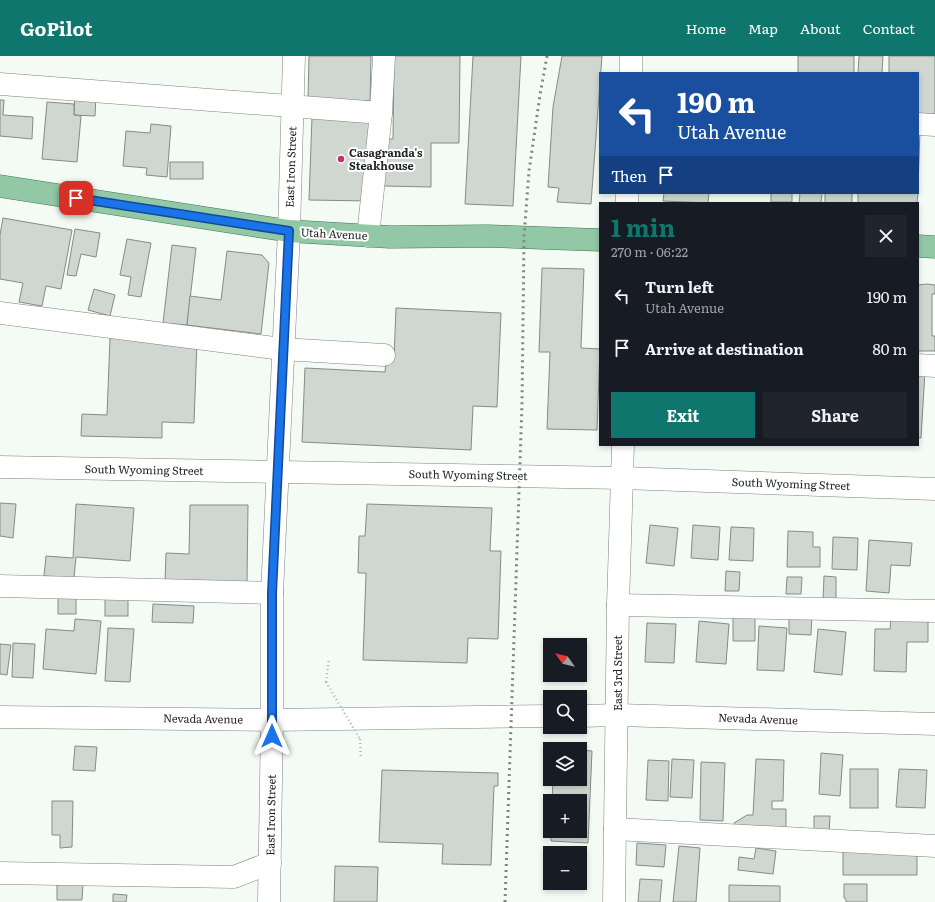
<!DOCTYPE html>
<meta charset="utf-8">
<style>
:root{--surface:#171b24;--page:#20242c;--text:#f1f3f6;--muted:#9ea1a6;--accent:#0f766e}
body{margin:0;font-family:Literata,serif;background:var(--page);color:var(--text);height:100vh;display:flex;flex-direction:column;font-size:15px;white-space:nowrap}
*{box-sizing:border-box;margin:0}
p{font-size:13px;color:var(--muted)}
.icon{flex:none;width:22px;height:22px;fill:none;stroke:currentColor;stroke-width:2;stroke-linecap:round;stroke-linejoin:round}
.map{position:relative;flex:1;overflow:hidden}
.sheet{position:absolute;left:599px;top:146px;width:320px;height:244px;display:flex;flex-direction:column;background:var(--surface);border-radius:0px;box-shadow:0 2px 6px #0003}
.sheet>*{flex:none}
.top-card{position:absolute;left:599px;top:16px;width:320px;height:122px;border-radius:0px;box-shadow:0 2px 6px #0003;background:#1a4fa0;color:#fff;overflow:hidden}
.needle{width:26px;rotate:304deg}
.controls{position:absolute;left:543px;top:582px;display:grid;gap:8px}
.controls a{display:grid;place-items:center;width:44px;height:44px;border-radius:0px;background:var(--surface);box-shadow:0 2px 6px #0003;font-size:20px}
.pin{position:absolute;display:grid;place-items:center;width:34px;height:34px;color:#fff;margin:-17px;border-radius:8px;box-shadow:0 2px 6px #0006}
.me{position:absolute;width:44px;margin:-22px;rotate:0deg;stroke-linejoin:round;filter:drop-shadow(0 0 3px #0008)}
.turn{display:flex;align-items:center;gap:14px;height:84px;padding:0 12px;font-size:18px}
.turn .icon{width:52px;height:52px;stroke-width:2.5}
.turn b{display:block;font-size:28px;line-height:34px}
.then{display:flex;align-items:center;height:38px;padding:0 12px;background:#0003;gap:8px;font-size:15px}
.round{display:grid;place-items:center;flex:none;width:42px;height:42px;border-radius:0px;background:var(--page)}
.headline{display:flex;align-items:center;justify-content:space-between;height:68px;padding:0 12px}
h1{font-size:24px;font-weight:700;line-height:30px;color:var(--accent)}
.primary-button{display:flex;gap:8px;margin-top:auto;padding:8px 12px}
.primary-button a{flex:1;height:46px;border-radius:0px;background:var(--accent);color:#fff;font-size:16px;font-weight:700;line-height:46px;text-align:center}
.primary-button a+a{background:var(--page);color:var(--text)}
ul{padding:0;list-style:none}
li{display:flex;align-items:center;gap:12px;height:52px;padding:0 12px}
li div{flex:1}
li b{display:block;font-size:15px}
li em{font-style:normal}
header{display:flex;align-items:center;gap:24px;box-sizing:border-box;height:56px;padding:0 20px;background:var(--accent);color:#fff}
header strong{font-size:19px}
nav{display:flex;gap:22px;margin-inline-start:auto;font-size:14px}
.map>svg:first-child{display:block}
.building{fill:#d0d7d1;stroke:#858c87}
.lines{fill:none;stroke-linecap:round;stroke-linejoin:round}
.minor-casing{stroke:#7c837e;stroke-width:23}
.major-casing{stroke:#3c7850;stroke-width:23}
.path{stroke:#b0b6b1;stroke-width:2.5;stroke-dasharray:1 3;stroke-linecap:butt}
.minor{stroke:#fff;stroke-width:22}
.major{stroke:#92c8a5;stroke-width:22}
.rail{stroke:#808581;stroke-width:3;stroke-dasharray:2 4;stroke-linecap:butt}
.path-bridge{stroke:#b0b6b1;stroke-width:2.5;stroke-dasharray:1 3;stroke-linecap:butt}
.route-casing{stroke:#114b97;stroke-width:10}
.route{stroke:#1a73e8;stroke-width:7}
.poi-dot{fill:#bd336b;stroke:#fff;stroke-width:1.5}
.labels{text-anchor:middle;stroke-width:4;stroke-linejoin:round;paint-order:stroke}
.poi-label{font-size:11px;font-weight:bold;fill:#222523;stroke:#fff;text-anchor:start}
.street-label{font-size:11px;fill:#222523;stroke:#fff}
</style>
<header>
<strong>GoPilot</strong>
<nav><a>Home</a><a>Map</a><a>About</a><a>Contact</a></nav>
</header>
<div class="map">
<svg width="935" height="846" viewBox="0 0 935 846">
<rect width="100%" height="100%" fill="#f4fbf5"/>
<g class="building">
<polygon points="309,0 371,0 370,45 308,44"/>
<polygon points="394,0 460,0 459,87 431,87 431,131 384,130 385,83 393,83"/>
<polygon points="473,0 521,0 513,150 465,148"/>
<polygon points="562,0 602,0 591,148 557,146 559,132 548,131 553,51"/>
<rect x="798" y="0" width="56" height="17"/>
<polygon points="859,0 883,0 882,17 858,17"/>
<polygon points="889,0 935,0 935,58 918,58 918,17 889,17"/>
<polygon points="75,37 96,39 95,60 74,59"/>
<polygon points="0,44 4,44 3,59 33,61 32,83 0,80"/>
<polygon points="47,46 74,48 74,59 81,60 77,106 42,103"/>
<polygon points="312,61 373,62 370,145 309,144"/>
<polygon points="151,68 171,70 167,121 146,119 147,112 123,110 126,75 150,77"/>
<polygon points="918,73 920,73 918,132"/>
<rect x="170" y="106" width="33" height="17"/>
<polygon points="664,137 709,137 708,147 663,145"/>
<rect x="771" y="137" width="21" height="9"/>
<polygon points="800,137 822,137 821,147 799,147"/>
<rect x="825" y="137" width="27" height="10"/>
<polygon points="858,137 918,137 917,147 858,147"/>
<polygon points="3,162 72,174 61,233 46,230 42,250 19,246 23,227 0,223 0,179"/>
<polygon points="75,173 100,177 96,201 81,198 76,220 67,219"/>
<polygon points="127,183 151,187 141,241 128,239 131,221 120,219"/>
<polygon points="172,189 196,192 187,269 163,267"/>
<polygon points="227,195 262,199 269,207 261,278 187,269 190,240 221,244"/>
<polygon points="542,212 584,213 581,292 600,293 597,374 547,373 550,296 539,296"/>
<polygon points="927,228 935,229 935,238 932,238 932,280 935,280 935,295 918,295 918,229"/>
<polygon points="94,233 115,239 110,260 88,254"/>
<polygon points="396,252 501,257 497,351 473,350 471,394 302,386 305,312 385,316 386,303 394,303"/>
<polygon points="110,282 197,284 194,367 162,366 162,382 81,380 82,358 107,359"/>
<polygon points="918,314 925,315 921,382 918,382"/>
<polygon points="0,447 16,448 13,482 0,480"/>
<polygon points="76,448 134,452 130,505 76,501 74,522 44,520 46,500 73,502"/>
<polygon points="367,448 492,452 490,495 501,495 498,583 468,582 467,607 363,604 366,517 358,517 359,480 365,480"/>
<polygon points="190,449 248,449 247,527 165,527 166,497 189,498"/>
<polygon points="650,469 678,472 674,510 646,507"/>
<polygon points="693,469 720,471 718,504 691,502"/>
<polygon points="731,471 754,472 753,505 729,504"/>
<polygon points="788,475 813,476 813,491 820,491 820,511 787,511"/>
<polygon points="833,481 858,482 857,514 832,513"/>
<polygon points="869,484 912,487 910,510 891,509 889,537 866,535"/>
<polygon points="726,515 740,516 739,535 725,535"/>
<polygon points="824,520 836,521 836,545 823,545"/>
<polygon points="787,521 802,521 801,538 786,538"/>
<rect x="58" y="538" width="18" height="20"/>
<rect x="105" y="539" width="23" height="21"/>
<polygon points="153,548 194,550 193,567 152,566"/>
<polygon points="789,557 812,558 811,579 789,578"/>
<polygon points="733,561 755,562 755,585 733,585"/>
<polygon points="891,561 928,562 928,586 907,586 906,616 874,615 875,573 890,573"/>
<polygon points="75,563 101,565 96,618 43,613 46,573 74,575"/>
<polygon points="699,565 729,568 726,608 696,606"/>
<polygon points="647,567 676,568 674,607 645,606"/>
<polygon points="759,570 787,572 784,615 757,614"/>
<polygon points="108,572 134,573 130,626 105,625"/>
<polygon points="818,573 846,576 842,619 814,616"/>
<polygon points="13,587 35,588 33,622 12,621"/>
<polygon points="0,588 11,589 7,619 0,618"/>
<polygon points="75,690 97,691 95,715 73,714"/>
<polygon points="580,694 592,695 588,787 551,785 551,775 580,775 580,745 552,745 553,723 580,723"/>
<polygon points="821,697 843,699 840,740 819,738"/>
<polygon points="672,703 694,704 692,742 670,741"/>
<polygon points="756,703 784,704 783,745 772,745 772,753 786,753 786,779 741,778 734,767 747,759 753,759"/>
<polygon points="648,704 669,705 668,745 646,744"/>
<polygon points="701,706 725,707 723,765 700,764"/>
<rect x="850" y="713" width="28" height="39"/>
<polygon points="899,713 927,714 925,752 896,751"/>
<polygon points="382,714 498,717 498,730 494,730 491,809 442,808 443,788 379,786"/>
<polygon points="52,745 73,745 72,791 60,792 60,779 52,779"/>
<polygon points="814,760 830,760 829,777 814,776"/>
<polygon points="637,787 666,789 664,811 636,809"/>
<polygon points="679,790 700,792 696,846 673,846"/>
<polygon points="756,792 776,795 773,818 738,814 739,801 754,803"/>
<polygon points="843,793 917,794 917,819 843,819"/>
<polygon points="335,810 378,811 377,846 334,846"/>
<polygon points="640,823 662,824 660,846 638,846"/>
<polygon points="57,827 83,828 82,844 57,844"/>
<polygon points="844,828 867,828 867,846 846,846 846,843 844,842"/>
<polygon points="729,829 780,830 780,846 729,846"/>
<polygon points="113,838 127,839 126,846 113,846"/>
</g>
<g class="lines">
<g class="minor-casing">
<g id="minor">
<polyline points="631,17 631,0"/>
<polyline points="0,28 381,57"/>
<polyline points="918,68 935,69"/>
<polyline points="627,147 627,137"/>
<polyline points="368,180 381,57 384,0"/>
<polyline points="0,257 282,293 384,299"/>
<polyline points="918,309 935,310"/>
<polyline points="0,411 622,422 935,433"/>
<polyline points="0,530 272,537"/>
<polyline points="618,549 935,555"/>
<polyline points="580,660 618,659 935,668"/>
<polyline points="0,661 272,664 550,660"/>
<polyline points="615,773 935,790"/>
<polyline points="0,817 234,821 270,807"/>
<polyline points="269,846 272,664 272,537 289,175 294,0"/>
<polyline points="614,846 618,549 623,389"/>
</g>
</g>
<g class="major-casing">
<g id="major">
<polyline points="0,130 289,175 390,181 487,180 600,184"/>
<polyline points="918,190 935,191"/>
</g>
</g>
<g class="path">
<polyline points="326,626 329,603"/>
<polyline points="360,683 361,703"/>
</g>
<use href="#minor" class="minor"/>
<use href="#major" class="major"/>
<polyline class="rail" points="505,846 522,348 524,181 529,115 540,39 547,0"/>
<polyline class="path-bridge" points="326,626 360,683"/>
</g>
<g class="lines">
<g class="route-casing">
<polyline id="route" points="76,142 289,175 272,537 272,680"/>
</g>
<use href="#route" class="route"/>
</g>
<circle class="poi-dot" cx="341" cy="103" r="4"/>
<g class="labels">
<g class="poi-label">
<text x="349" y="101">Casagranda's<tspan x="349" dy="13">Steakhouse</tspan></text>
</g>
<g class="street-label">
<text transform="translate(291 111) rotate(-88)" y="4">East Iron Street</text>
<text transform="translate(334 178) rotate(3)" y="4">Utah Avenue</text>
<text transform="translate(144 414) rotate(1)" y="4">South Wyoming Street</text>
<text transform="translate(468 419) rotate(1)" y="4">South Wyoming Street</text>
<text transform="translate(791 428) rotate(2)" y="4">South Wyoming Street</text>
<text transform="translate(618 617) rotate(-90)" y="4">East 3rd Street</text>
<text transform="translate(203 663) rotate(1)" y="4">Nevada Avenue</text>
<text transform="translate(758 663) rotate(2)" y="4">Nevada Avenue</text>
<text transform="translate(271 759) rotate(-89)" y="4">East Iron Street</text>
</g>
</g>
</svg>
<div class="controls">
<a><svg class="needle" viewBox="-14 -14 28 28"><path d="M0-13l5 13h-10z" fill="#e53935"/><path d="M0 13l5-13h-10z" fill="#9ea1a6"/></svg></a>
<a><svg class="icon" aria-label="search" viewBox="0 0 24 24"><circle cx="10" cy="10" r="6"/><path d="M15 15l6 6"/></svg></a>
<a><svg class="icon" aria-label="layers" viewBox="0 0 24 24"><path d="M12 4l9 5-9 5-9-5zM3 14l9 5 9-5"/></svg></a>
<a>+</a>
<a>−</a>
</div>
<div class="pin" style="left:76px;top:142px;background:#d93025"><svg class="icon" aria-label="arrive" viewBox="0 0 24 24"><path d="M6 21V4h12l-3 4 3 4H6"/></svg></div>
<svg class="me" style="left:272px;top:680px" viewBox="-20 -20 40 40"><path d="M0-17L14 15 0 8-14 15z" fill="#1a73e8" stroke="#fff" stroke-width="4"/></svg>
<div class="top-card">
<div class="turn"><svg class="icon" aria-label="left" viewBox="0 0 24 24"><path d="M17 20v-9H6M10 6l-5 5 5 5"/></svg><div><b>190 m</b>Utah Avenue</div></div>
<div class="then">Then<svg class="icon" aria-label="arrive" viewBox="0 0 24 24"><path d="M6 21V4h12l-3 4 3 4H6"/></svg></div>
</div>
<section class="sheet">
<div class="headline"><div><h1>1 min</h1><p>270 m · 06:22</p></div><a class="round"><svg class="icon" aria-label="close" viewBox="0 0 24 24"><path d="M6 6l12 12M18 6L6 18"/></svg></a></div>
<ul>
<li><svg class="icon" aria-label="left" viewBox="0 0 24 24"><path d="M17 20v-9H6M10 6l-5 5 5 5"/></svg><div><b>Turn left</b><p>Utah Avenue</p></div><em>190 m</em></li>
<li><svg class="icon" aria-label="arrive" viewBox="0 0 24 24"><path d="M6 21V4h12l-3 4 3 4H6"/></svg><div><b>Arrive at destination</b></div><em>80 m</em></li>
</ul>
<div class="primary-button"><a>Exit</a><a>Share</a></div>
</section>
</div>
